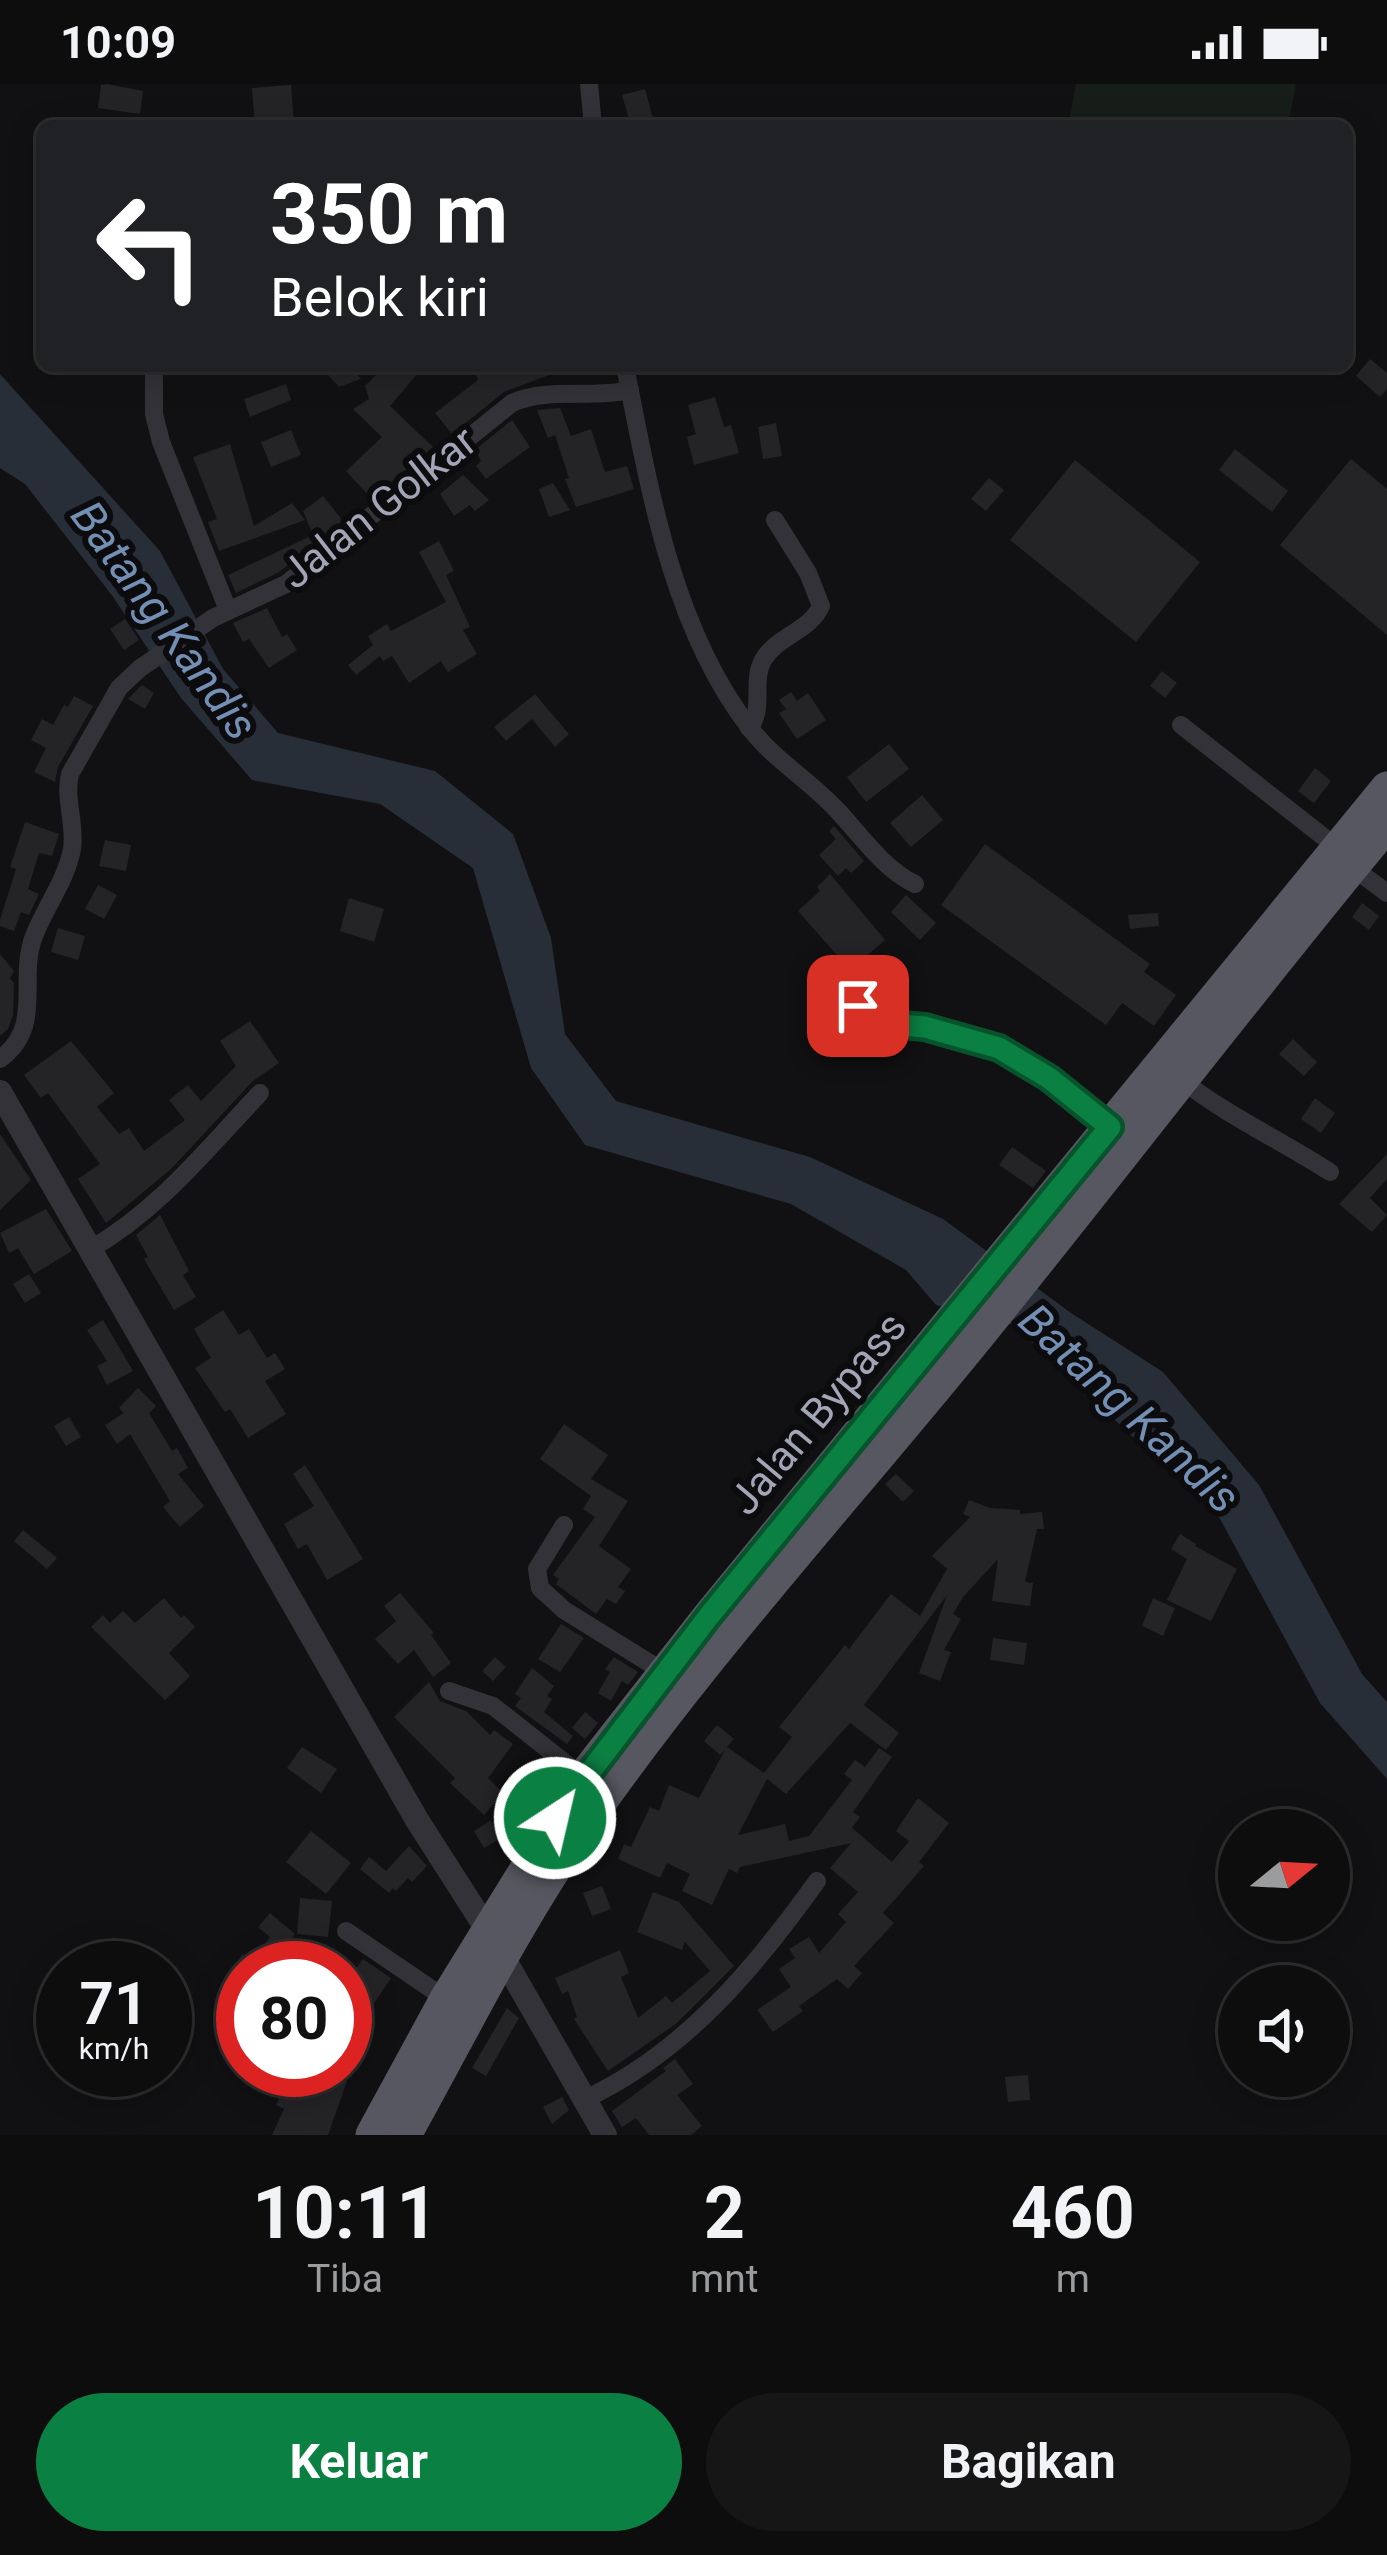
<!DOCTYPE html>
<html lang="id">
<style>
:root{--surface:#0d0d0e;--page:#161617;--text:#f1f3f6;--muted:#9a9c9e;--line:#2d2d2e;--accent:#0b8043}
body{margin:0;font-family:Roboto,sans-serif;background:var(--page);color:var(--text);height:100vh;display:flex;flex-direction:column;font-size:45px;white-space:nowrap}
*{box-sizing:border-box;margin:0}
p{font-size:39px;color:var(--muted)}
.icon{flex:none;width:66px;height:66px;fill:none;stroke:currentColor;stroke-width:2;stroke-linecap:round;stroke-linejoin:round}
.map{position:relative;height:2051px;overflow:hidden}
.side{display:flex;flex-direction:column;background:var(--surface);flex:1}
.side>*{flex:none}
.banner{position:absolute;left:36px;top:36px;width:1317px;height:252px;border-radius:18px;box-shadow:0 6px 30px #0003,0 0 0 3px var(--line);background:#202124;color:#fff;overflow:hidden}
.needle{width:78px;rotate:72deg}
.controls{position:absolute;left:1218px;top:1725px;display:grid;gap:24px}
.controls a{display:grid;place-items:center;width:132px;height:132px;border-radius:50%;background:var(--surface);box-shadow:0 6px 30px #0003,0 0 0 3px var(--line);font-size:60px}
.speed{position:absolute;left:36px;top:1857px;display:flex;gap:24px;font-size:60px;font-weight:700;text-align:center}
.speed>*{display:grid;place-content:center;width:156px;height:156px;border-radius:50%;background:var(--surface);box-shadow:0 6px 30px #0003,0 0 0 3px var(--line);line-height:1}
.speed small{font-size:30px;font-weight:400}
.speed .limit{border:18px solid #d22;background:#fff;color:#111}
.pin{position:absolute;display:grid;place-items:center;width:102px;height:102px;color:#fff;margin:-51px;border-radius:24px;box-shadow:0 6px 18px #0006}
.me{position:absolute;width:132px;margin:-66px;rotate:35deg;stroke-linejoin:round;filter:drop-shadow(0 0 9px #0008)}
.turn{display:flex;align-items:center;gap:42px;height:252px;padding:0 36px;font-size:54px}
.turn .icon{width:156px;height:156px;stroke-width:2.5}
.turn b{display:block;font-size:84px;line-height:102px}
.eta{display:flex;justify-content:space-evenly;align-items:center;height:204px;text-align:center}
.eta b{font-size:72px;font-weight:700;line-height:84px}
.cta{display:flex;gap:24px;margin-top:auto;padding:24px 36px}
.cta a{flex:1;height:138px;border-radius:72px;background:var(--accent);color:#fff;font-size:48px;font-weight:700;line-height:138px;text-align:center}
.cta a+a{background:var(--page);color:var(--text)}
.status{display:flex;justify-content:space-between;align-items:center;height:84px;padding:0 60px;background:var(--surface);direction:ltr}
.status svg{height:33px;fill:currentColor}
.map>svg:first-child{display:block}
.green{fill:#171e19}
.water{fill:#272e37}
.building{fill:#242427}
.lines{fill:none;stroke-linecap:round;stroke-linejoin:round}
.minor{stroke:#323238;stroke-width:18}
.tertiary{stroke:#323238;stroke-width:24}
.trunk{stroke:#565760;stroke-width:33}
.route-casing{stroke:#07532c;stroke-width:30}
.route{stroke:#0b8043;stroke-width:21}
.labels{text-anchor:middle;stroke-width:12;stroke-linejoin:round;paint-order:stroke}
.street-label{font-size:42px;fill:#a1a5b5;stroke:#0c0c0e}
.water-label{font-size:45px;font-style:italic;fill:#748fb4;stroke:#0c0c0e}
</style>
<div class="status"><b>10:09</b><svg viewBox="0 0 49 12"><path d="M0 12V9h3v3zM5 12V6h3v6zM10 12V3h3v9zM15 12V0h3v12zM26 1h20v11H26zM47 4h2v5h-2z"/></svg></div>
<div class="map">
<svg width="1387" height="2051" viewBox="0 0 1387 2051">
<rect width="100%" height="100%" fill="#111113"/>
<polygon class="green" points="1076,0 1296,0 1288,42 1068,42"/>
<polygon class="water" points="0,290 160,467 223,585 278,649 435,687 513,750 551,854 565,950 616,1017 810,1073 943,1135 1071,1229 1163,1288 1259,1401 1362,1590 1387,1618 1387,1695 1320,1619 1219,1433 1013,1241 936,1221 906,1186 791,1120 585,1061 531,984 473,784 380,720 252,696 181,614 111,510 25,400 0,384"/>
<g class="building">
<polygon points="107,0 143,7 140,30 98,24 101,1"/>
<polygon points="291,1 294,40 255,42 252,4"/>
<polygon points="645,5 655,42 631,42 622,11"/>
<polygon points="1370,275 1387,289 1387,305 1380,313 1356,292"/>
<polygon points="320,282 349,282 361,295 339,303"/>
<polygon points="385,282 424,282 390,322 434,364 371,414 346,387 382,353 353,325 369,315 365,302"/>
<polygon points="473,282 544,282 549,291 504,308 452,350 435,329 478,296"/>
<polygon points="286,300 291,316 250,333 244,315"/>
<polygon points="715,313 724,343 731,341 739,369 694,381 687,353 696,350 688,321"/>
<polygon points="560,324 571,352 591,345 605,388 627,382 634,405 576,423 565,395 569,394 555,351 548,354 537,326"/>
<polygon points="512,336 530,363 486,395 476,382 481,377 475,366"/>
<polygon points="776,339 782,372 763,375 758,343"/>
<polygon points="291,346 301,371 271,383 261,358"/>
<polygon points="230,360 254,442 292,419 305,436 219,467 208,438 217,435 193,373"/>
<polygon points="1235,365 1288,407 1272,428 1219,386"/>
<polygon points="1351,375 1387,405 1387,551 1280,461"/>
<polygon points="1075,376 1200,478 1136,558 1010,456"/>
<polygon points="463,391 489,416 475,427 470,421 454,432 440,410"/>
<polygon points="989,394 1004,406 986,427 971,415"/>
<polygon points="553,399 570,426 549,433 539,405"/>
<polygon points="323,412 343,437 279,488 236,509 228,491 313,451 303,427"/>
<polygon points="439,457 454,487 446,491 470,543 463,546 477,570 448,588 441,577 409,599 392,572 383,577 380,572 356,591 348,581 373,561 368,552 387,540 391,547 446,518 419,468"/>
<polygon points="267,524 282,553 287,550 297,566 269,584 249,555 243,558 233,539"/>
<polygon points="125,535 139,556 124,566 110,545"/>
<polygon points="1162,587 1177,599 1165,614 1150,602"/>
<polygon points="142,601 154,609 145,625 128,615"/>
<polygon points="791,608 797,617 808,609 826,636 797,655 779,629 786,625 779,616"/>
<polygon points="535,610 569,650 555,663 532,635 506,657 494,643"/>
<polygon points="74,612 93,622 58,683 55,698 34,688 46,664 31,656 42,635 53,641 64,621 68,623"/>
<polygon points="889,660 909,685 866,718 847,693"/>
<polygon points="1315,684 1331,697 1314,719 1298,707"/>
<polygon points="922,711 943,736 911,763 890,739"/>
<polygon points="25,738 59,750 52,772 39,769 28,805 39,810 29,831 21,828 14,847 0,842 0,836 16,785 10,783"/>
<polygon points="834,742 864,777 851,789 846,784 838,792 819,771 836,755 829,747"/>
<polygon points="105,756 131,761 126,787 99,782"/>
<polygon points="985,760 1150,880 1144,888 1176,911 1154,942 1122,919 1106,941 941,821"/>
<polygon points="830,790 885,856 863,875 878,895 868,902 863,891 852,888 798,827 820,807 817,803"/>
<polygon points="98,801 117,811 104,835 85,825"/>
<polygon points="906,811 936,839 920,856 891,828"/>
<polygon points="349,814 384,825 374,858 340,847"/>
<polygon points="1362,819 1379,832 1369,846 1352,833"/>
<polygon points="1158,829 1159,842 1130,845 1128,831"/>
<polygon points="58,844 85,852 78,876 51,868"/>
<polygon points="0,870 14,887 10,894 14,899 13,931 8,945 0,952"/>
<polygon points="250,937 279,979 253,997 171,1085 106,1139 78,1095 100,1080 48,1009 41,1014 24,991 71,957 114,1009 97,1023 119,1050 129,1044 144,1067 185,1036 169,1016 188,1001 201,1017 236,982 220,957"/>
<polygon points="1293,955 1317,978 1304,992 1279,970"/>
<polygon points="1315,1014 1335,1029 1321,1049 1301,1035"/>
<polygon points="0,1050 31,1096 0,1126"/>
<polygon points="1012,1063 1046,1087 1033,1104 999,1081"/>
<polygon points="1387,1070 1387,1095 1370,1114 1387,1131 1372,1148 1339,1120"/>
<polygon points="46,1125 72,1167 34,1190 18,1164 9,1169 0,1149"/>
<polygon points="160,1131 189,1187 183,1191 196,1213 174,1226 144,1175 148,1173 136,1151"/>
<polygon points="29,1190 41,1209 25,1219 13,1200"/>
<polygon points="223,1226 239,1251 249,1245 267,1274 275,1269 285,1285 265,1297 286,1330 248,1354 230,1325 225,1328 195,1284 211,1274 194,1245"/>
<polygon points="103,1236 133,1287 107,1301 97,1282 107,1277 87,1246"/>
<polygon points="138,1304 156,1322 149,1329 172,1367 177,1364 188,1384 178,1390 204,1422 180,1443 163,1423 170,1417 130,1350 117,1360 105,1341 124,1329 119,1324"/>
<polygon points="69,1333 81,1353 66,1362 54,1342"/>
<polygon points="564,1340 608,1371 591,1395 628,1417 599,1462 631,1485 618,1503 625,1507 616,1520 607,1515 596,1530 556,1500 559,1495 553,1491 595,1433 583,1425 591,1412 540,1375"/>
<polygon points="774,1367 792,1381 782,1396 763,1382"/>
<polygon points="305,1381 363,1475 327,1496 307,1460 298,1465 284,1440 314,1422 293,1390"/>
<polygon points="896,1390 914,1407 903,1418 885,1400"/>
<polygon points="969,1416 990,1424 1020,1426 1020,1430 1042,1428 1044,1445 1037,1445 1025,1498 1033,1499 1030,1522 992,1517 998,1475 963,1513 953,1530 961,1535 944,1566 951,1568 940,1597 919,1589 947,1511 864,1621 899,1649 886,1666 850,1639 786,1710 767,1695 738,1751 785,1740 789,1757 809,1752 852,1696 844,1690 855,1676 865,1683 879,1664 892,1673 853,1728 860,1733 852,1744 892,1778 909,1757 896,1747 918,1714 949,1739 919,1778 924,1782 883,1829 894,1839 854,1882 862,1889 848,1905 837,1895 799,1922 803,1927 773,1948 757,1926 791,1903 779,1885 795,1874 789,1865 809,1853 819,1869 846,1838 838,1830 858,1808 830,1784 851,1759 740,1783 737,1789 729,1785 712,1821 682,1807 690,1790 667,1779 660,1794 618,1775 624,1760 631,1763 650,1723 659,1727 669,1701 699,1714 725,1666 720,1671 704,1657 717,1641 734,1655 727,1663 764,1689 792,1653 779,1643 845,1561 849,1565 891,1510 920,1532 947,1485 932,1472 970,1433 963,1430"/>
<polygon points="23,1446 57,1474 47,1485 14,1457"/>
<polygon points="1180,1450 1196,1460 1195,1462 1237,1485 1211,1537 1167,1516 1187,1475 1171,1465"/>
<polygon points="400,1509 434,1549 431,1551 451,1579 433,1593 414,1566 398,1580 375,1555 396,1537 384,1522"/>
<polygon points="164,1514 181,1534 184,1531 195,1543 169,1569 190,1592 165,1616 91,1543 103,1531 110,1539 123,1527 135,1539"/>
<polygon points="1153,1514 1175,1524 1163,1552 1142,1542"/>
<polygon points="561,1540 584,1554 560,1588 538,1575"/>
<polygon points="993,1554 1027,1559 1024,1581 990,1576"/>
<polygon points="495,1573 506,1583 493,1597 482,1587"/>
<polygon points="614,1573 638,1588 628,1601 622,1597 611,1617 598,1609 610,1588 605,1585"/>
<polygon points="532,1584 554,1602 547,1612 552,1615 544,1628 573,1652 567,1660 515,1622 521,1614 515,1610"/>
<polygon points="429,1598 440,1617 466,1627 490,1651 494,1646 513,1660 488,1694 504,1709 484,1731 450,1699 455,1694 394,1633"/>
<polygon points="585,1628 598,1639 585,1655 572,1644"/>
<polygon points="302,1663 337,1685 321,1709 287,1684"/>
<polygon points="491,1736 501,1754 484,1764 474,1747"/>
<polygon points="311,1747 351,1779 326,1810 286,1778"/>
<polygon points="409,1762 427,1782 412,1798 408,1794 396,1807 393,1804 389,1809 360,1785 369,1773 386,1787"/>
<polygon points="602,1802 611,1825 592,1832 583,1809"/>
<polygon points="653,1808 679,1818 734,1882 677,1939 608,1987 574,1935 577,1933 568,1907 562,1910 555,1894 620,1866 629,1889 621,1893 638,1934 666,1912 672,1919 710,1887 685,1858 682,1866 637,1848"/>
<polygon points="300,1814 332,1817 328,1853 297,1850"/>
<polygon points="270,1829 295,1850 280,1868 288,1874 281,1884 246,1884 270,1853 258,1843"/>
<polygon points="243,1869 243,1910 224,1897"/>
<polygon points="363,1875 391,1894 364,1934 345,1919 345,1899"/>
<polygon points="507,1924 519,1934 486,1992 472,1984"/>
<polygon points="675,1975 693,2000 677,2011 702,2042 691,2051 649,2051 636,2034 622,2043 612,2027 666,1987 663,1984"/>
<polygon points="324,1988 347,1997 328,2051 272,2051 284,2025 276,2021 287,1998 315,2010"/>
<polygon points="1028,1991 1030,2016 1008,2018 1005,1993"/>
<polygon points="562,2013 569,2026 552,2040 543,2023"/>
</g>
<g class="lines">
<g class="minor">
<polyline points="589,0 593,42"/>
<polyline points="154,282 154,330 161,358 228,526"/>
<path d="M625 282C649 403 672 543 749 643 774 676 809 696 836 725 860 750 883 785 915 800"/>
<polyline points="1181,641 1339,765"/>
<path d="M749 644C765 625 751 598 763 576 777 552 810 547 821 522L808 489 775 436"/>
<polyline points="1352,783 1387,809"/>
<polyline points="854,901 858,922 868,933 895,942 938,946 999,964 1049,994 1110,1043"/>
<path d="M0 975C45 942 17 896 34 852 45 823 66 797 72 765 76 740 64 716 70 690L119 604 139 585 213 534 286 500 512 319C547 303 592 315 630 306"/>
<path d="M1183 997C1228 1032 1282 1057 1330 1088"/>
<path d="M89 1166C158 1127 206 1066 260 1009"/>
<polyline points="564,1441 537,1485 540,1504 564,1526 664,1588"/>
<polyline points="449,1607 493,1622 583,1693"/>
<polyline points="346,1847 446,1915"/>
<path d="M585 2015C684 1969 755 1884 817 1797"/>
</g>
<polyline class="tertiary" points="0,1008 417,1736 488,1847 605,2051"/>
<g class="trunk">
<polyline points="372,2051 446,1915 583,1693 709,1532 1387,704"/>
<path d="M405 2051C459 1954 509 1852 571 1760 694 1580 842 1420 979 1251 1116 1082 1248 908 1387 741"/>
</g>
</g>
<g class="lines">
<g class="route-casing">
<polyline id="route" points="555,1734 709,1532 1110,1043 1049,994 999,964 925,943 879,939 858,922"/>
</g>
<use href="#route" class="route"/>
</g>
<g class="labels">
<g class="street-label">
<text transform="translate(378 423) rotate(-38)" y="15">Jalan Golkar</text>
<text transform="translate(817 1329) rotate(-50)" y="15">Jalan Bypass</text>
</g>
<g class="water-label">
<text transform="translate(165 536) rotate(54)" y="16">Batang Kandis</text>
<text transform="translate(1130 1324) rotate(43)" y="16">Batang Kandis</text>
</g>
</g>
</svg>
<div class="controls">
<a><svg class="needle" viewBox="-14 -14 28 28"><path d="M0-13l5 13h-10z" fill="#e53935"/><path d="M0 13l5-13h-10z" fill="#9a9c9e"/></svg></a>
<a><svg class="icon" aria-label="sound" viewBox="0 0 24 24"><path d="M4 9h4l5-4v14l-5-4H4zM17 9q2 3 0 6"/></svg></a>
</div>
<div class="speed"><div>71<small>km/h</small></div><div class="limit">80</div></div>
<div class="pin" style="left:858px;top:922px;background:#d93025"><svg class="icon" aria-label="arrive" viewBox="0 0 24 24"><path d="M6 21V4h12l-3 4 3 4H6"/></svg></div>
<svg class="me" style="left:555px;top:1734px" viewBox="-20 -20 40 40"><circle r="17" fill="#0b8043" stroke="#fff" stroke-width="3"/><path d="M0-11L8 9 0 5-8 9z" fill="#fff"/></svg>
<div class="banner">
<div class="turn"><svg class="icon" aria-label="left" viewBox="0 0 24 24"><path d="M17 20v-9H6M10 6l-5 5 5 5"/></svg><div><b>350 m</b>Belok kiri</div></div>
</div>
</div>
<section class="side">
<div class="eta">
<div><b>10:11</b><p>Tiba</p></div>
<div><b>2</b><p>mnt</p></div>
<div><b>460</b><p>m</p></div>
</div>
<div class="cta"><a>Keluar</a><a>Bagikan</a></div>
</section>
